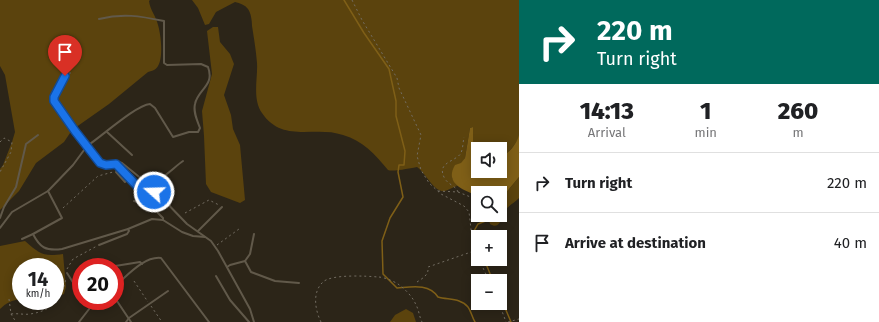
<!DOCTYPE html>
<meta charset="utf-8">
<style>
:root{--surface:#fff;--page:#f2f2f2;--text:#202124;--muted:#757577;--line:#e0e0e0}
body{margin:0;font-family:"Fira Sans",sans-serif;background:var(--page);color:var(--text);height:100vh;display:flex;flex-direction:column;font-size:15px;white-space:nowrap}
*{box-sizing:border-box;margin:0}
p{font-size:13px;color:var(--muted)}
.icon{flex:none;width:22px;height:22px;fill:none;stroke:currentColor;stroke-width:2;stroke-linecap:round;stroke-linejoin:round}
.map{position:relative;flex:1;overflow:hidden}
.sheet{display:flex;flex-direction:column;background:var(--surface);width:360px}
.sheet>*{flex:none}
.guide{background:#00695c;color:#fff;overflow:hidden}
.tools{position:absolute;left:471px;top:142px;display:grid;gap:8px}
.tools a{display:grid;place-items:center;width:36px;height:36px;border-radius:0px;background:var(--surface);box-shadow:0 2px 10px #0003;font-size:20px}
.speed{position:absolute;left:12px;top:258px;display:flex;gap:8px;font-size:20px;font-weight:700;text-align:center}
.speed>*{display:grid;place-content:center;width:52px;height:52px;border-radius:50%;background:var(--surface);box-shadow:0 2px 10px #0003;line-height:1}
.speed small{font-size:10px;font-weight:400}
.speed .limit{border:6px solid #d22;background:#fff;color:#111}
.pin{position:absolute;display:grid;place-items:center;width:34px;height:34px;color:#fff;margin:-41px -17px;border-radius:50% 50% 50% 0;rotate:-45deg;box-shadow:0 0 4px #0007}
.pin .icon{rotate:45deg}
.me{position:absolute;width:44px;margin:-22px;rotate:290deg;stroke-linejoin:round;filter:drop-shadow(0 0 3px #0008)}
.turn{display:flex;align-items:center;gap:14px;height:84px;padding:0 12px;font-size:18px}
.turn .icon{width:52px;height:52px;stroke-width:2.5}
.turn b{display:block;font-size:28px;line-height:34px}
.eta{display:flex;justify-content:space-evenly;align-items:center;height:68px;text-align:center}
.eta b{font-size:24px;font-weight:800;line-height:28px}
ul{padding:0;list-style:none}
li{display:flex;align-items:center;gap:12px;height:60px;padding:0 12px;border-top:1px solid var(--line)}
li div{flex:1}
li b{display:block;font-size:15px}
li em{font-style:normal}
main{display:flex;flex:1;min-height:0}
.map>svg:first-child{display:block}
.green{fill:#5b430d}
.water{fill:#7f5f17}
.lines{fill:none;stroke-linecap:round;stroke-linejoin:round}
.stream{stroke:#7f5f17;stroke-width:1.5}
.path{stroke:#736d62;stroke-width:1;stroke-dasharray:2 3;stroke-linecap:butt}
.service{stroke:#61594a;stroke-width:2}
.route-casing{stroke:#114b97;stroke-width:10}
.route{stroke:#1a73e8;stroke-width:7}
</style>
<main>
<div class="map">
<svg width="519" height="322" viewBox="0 0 519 322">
<rect width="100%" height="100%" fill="#2c2518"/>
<g class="green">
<path d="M0 0H150L149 1C150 10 156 16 158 25 161 35 165 65 154 70 153 71 150 71 148 72L109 104 72 130 64 142 36 163 19 191 0 210V169L3 165 12 142 15 132 5 75 0 66Z"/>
<path d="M192 0H519V138C514 146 508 154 500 158V149H478V157L473 149V127L470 128 465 158 452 178 457 186C454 187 448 190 445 191 434 193 426 173 417 167 411 168 393 172 388 170 375 154 363 141 343 135 315 125 283 144 262 113 252 99 258 78 257 63 256 51 254 38 252 26 252 21 251 13 248 9 245 5 240 3 235 2L216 12 209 24 205 25 198 8Z"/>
<polygon points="213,27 218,27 220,42 230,54 234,64 224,95 231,115 233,129 240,145 245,200 240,203 211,192 206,184 204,136 202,111 212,74 207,31"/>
<path d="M519 177V198C515 202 510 205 506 209 502 215 501 231 490 224L489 220 492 215H500V200Z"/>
<path d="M25 241C40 254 43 257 63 254L66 287 64 294 55 297V267H21V299C12 300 6 303 0 309V246Z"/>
<polygon points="406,309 413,313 416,322 390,322 395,315"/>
</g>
<path class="water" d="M473 127V149L478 157V171H500V158C508 154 517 144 519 135V177L500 200V193H478V196C464 190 444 184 455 165L461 163 465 158 470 128Z"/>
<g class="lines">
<g class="stream">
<path d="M344 0 364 33 389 69 396 101V116L405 151 404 165H399L398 172 403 197 390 218 382 241 383 274 397 288C411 287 429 283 438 297 448 300 461 298 468 307 471 311 472 317 475 322"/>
<polyline points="478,246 474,231 478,224 493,218 494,215"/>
<polyline points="484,259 493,281"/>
<polyline points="500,296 511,322"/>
</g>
<g class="path">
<polyline points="352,0 362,20 397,78 399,88 421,135 417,156 421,170 429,183 441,194 464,206 469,212 473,246 478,257"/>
<polyline points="0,142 4,138 12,142 11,152 0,172"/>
<polyline points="438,191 458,192 478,200"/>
<path d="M458 192C456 186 449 185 445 179 435 162 456 162 461 153 463 148 463 142 464 137"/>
<polyline points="63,208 98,176 113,172"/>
<polyline points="185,213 209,200 219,205"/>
<polyline points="217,245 239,229"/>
<polyline points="479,259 489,281"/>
<polyline points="67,269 73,259 97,246"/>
<polyline points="134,281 148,302"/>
<path d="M417 282C423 278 429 275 428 267L474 251"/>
<polyline points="9,299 11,314 16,322"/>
<polyline points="499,303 506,322"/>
<polyline points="151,306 162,322"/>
<path d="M11 314C18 313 24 315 30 314 52 311 62 299 66 278"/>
<path d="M321 322C315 310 312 292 323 282 331 274 367 276 378 277 384 277 393 281 398 284 405 289 413 297 416 305 419 310 419 316 422 322"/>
<polyline points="508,322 519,319"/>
</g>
<g class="service">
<path d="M99 19C123 13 140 16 164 21V63L167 65 201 64 208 67C215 86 198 89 195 104 193 112 197 120 200 128L198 132H189L173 137 155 108 150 104C136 105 101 137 87 146 97 159 98 166 116 164L139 188 154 192 159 195 187 224 211 241 218 251 250 309 254 322"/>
<path d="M70 73C63 77 54 93 54 101L75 131 87 146 73 165 48 191 62 218 33 234C40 248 46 251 62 249L128 229 152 219 163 220 182 232 193 236 205 237"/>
<polyline points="107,132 132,155"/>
<path d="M116 164 119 162 122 163 143 180C158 187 171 169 183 161"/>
<polyline points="116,172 125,182 129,179"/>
<polyline points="134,201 151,206 163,218 163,220"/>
<polyline points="0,218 4,207 16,187 26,144 38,135"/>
<polyline points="0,228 12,212 48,191"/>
<polyline points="198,231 222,207"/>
<polyline points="22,239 33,234"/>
<polyline points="99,245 127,234 129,231 128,229"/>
<polyline points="245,261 250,254 254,234"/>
<polyline points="109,267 140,262 142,264"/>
<polyline points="227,267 230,265 245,261 251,272 275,281 299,283"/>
<polyline points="67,273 74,284 77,284 81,282"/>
<polyline points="216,276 230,300 249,322"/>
<path d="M115 286C127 276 144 256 161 258L209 322"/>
<polyline points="115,298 131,322"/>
<polyline points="79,322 93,304 96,301"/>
<polyline points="126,322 129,318 168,291"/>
</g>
</g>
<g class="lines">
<g class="route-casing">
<polyline id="route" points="65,76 54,97 54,101 75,131 100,163 106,165 116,164 139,188 154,192"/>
</g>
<use href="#route" class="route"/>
</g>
</svg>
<div class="tools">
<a><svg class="icon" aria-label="sound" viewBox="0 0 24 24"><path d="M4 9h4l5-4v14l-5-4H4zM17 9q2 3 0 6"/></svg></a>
<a><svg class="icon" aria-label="search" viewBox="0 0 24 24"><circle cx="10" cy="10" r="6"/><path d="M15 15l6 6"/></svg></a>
<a>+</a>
<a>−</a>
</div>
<div class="speed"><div>14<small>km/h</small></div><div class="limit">20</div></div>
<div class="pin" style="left:65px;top:76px;background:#d93025"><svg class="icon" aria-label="arrive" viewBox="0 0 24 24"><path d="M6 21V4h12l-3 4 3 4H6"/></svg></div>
<svg class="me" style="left:154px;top:192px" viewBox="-20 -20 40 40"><circle r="17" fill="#1a73e8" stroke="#fff" stroke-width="3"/><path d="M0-11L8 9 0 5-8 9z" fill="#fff"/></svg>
</div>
<section class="sheet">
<div class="guide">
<div class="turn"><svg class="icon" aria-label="right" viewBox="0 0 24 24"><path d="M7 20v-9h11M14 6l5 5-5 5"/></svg><div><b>220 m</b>Turn right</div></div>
</div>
<div class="eta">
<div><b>14:13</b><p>Arrival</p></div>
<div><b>1</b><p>min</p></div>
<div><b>260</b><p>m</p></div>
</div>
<ul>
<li><svg class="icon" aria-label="right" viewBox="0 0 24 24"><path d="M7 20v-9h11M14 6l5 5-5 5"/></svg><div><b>Turn right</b></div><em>220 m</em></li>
<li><svg class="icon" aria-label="arrive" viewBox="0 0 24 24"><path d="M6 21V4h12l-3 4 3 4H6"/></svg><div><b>Arrive at destination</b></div><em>40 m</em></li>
</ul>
</section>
</main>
